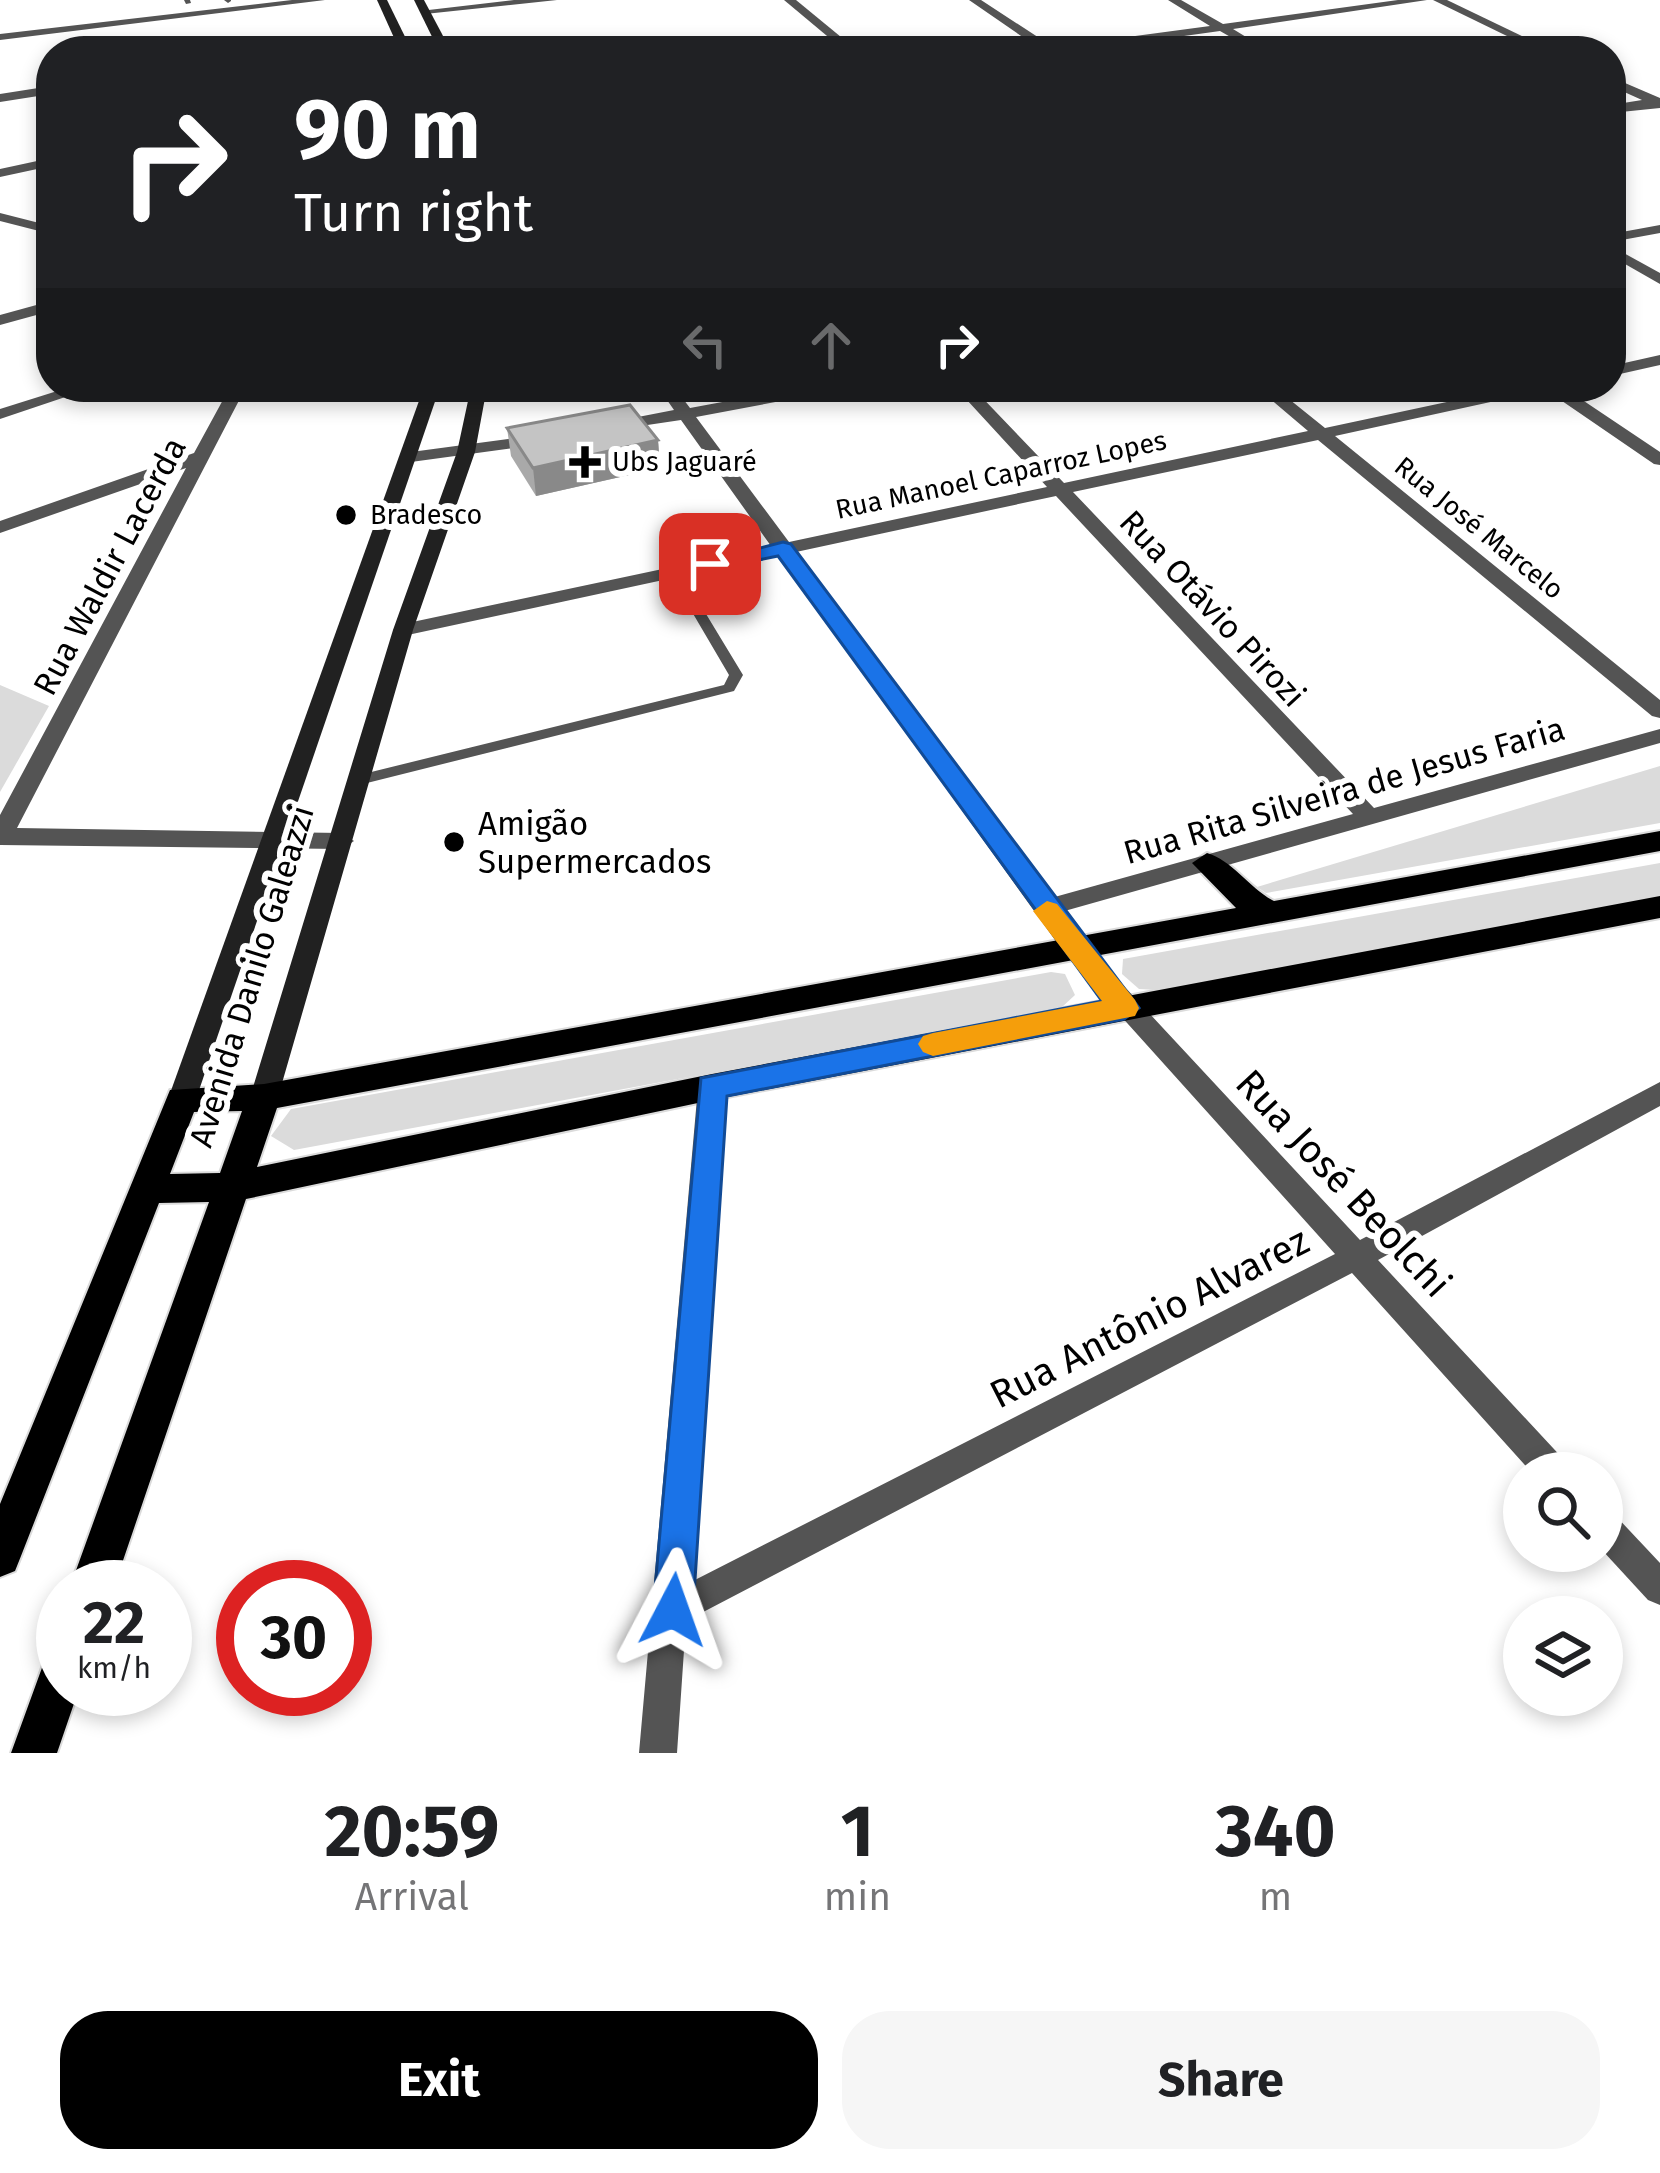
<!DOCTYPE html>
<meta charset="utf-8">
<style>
:root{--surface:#fff;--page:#f6f6f6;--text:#202124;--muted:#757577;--accent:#000}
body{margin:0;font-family:"Fira Sans",sans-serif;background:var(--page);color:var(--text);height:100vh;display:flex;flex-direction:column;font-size:45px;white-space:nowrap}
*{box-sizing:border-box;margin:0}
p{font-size:39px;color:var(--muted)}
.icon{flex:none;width:66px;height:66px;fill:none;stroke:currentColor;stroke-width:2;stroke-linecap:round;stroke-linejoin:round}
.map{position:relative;height:1753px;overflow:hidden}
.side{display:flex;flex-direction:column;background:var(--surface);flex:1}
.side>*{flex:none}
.top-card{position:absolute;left:36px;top:36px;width:1590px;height:366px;border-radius:48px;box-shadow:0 6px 18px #0003;background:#202124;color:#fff;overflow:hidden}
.tools{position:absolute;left:1503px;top:1452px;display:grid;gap:24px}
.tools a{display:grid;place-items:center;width:120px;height:120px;border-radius:50%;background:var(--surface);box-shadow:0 6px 18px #0003;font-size:60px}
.speed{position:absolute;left:36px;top:1560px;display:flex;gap:24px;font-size:60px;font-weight:700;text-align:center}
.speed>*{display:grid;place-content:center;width:156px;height:156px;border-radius:50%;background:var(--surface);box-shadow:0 6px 18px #0003;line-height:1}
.speed small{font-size:30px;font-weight:400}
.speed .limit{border:18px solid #d22;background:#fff;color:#111}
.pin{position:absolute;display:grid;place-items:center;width:102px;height:102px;color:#fff;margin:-51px;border-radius:24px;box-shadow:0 6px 18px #0006}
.me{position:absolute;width:132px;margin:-66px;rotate:4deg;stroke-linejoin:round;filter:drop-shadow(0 0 9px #0008)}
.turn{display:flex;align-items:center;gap:42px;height:252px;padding:0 60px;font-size:54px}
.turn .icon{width:156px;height:156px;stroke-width:2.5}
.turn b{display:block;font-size:84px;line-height:102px}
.lanes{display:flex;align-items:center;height:114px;padding:0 60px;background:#0003;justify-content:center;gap:60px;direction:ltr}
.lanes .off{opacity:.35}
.eta{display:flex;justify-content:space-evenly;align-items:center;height:204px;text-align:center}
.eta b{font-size:72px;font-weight:700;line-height:84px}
.button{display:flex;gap:24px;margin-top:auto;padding:24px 60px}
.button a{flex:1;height:138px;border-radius:48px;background:var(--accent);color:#fff;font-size:48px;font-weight:700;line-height:138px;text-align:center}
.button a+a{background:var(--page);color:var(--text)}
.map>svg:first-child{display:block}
.green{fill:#dbdbdb}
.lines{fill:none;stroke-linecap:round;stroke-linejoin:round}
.primary-casing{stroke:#dbdbdb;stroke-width:4}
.service{fill:#545454;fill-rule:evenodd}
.minor{fill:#545454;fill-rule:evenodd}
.secondary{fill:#212121;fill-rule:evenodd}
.primary{fill:#000;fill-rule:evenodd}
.wall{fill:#a9a9a9}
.shaded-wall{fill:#898989}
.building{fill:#c4c4c4;stroke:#898989;stroke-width:3}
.route{fill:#1a73e8;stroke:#114b97;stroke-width:3}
.slow{fill:#f59e0b}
.poi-dot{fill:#000;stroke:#fff;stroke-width:4.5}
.labels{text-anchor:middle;stroke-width:12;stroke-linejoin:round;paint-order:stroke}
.far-poi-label{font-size:27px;fill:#000;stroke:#fff;text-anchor:start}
.far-street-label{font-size:27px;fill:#000;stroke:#fff}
.street-label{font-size:33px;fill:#000;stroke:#fff}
.poi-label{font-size:33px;fill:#000;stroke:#fff;text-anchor:start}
.near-street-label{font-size:39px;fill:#000;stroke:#fff}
</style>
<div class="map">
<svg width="1660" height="1753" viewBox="0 0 1660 1753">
<rect width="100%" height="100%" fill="#fff"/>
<g class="green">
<polygon points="0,685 49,706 0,792"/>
<polygon points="1660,766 1660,823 1266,893 1257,887"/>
<polygon points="1660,863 1660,897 1156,990 1139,989 1122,974 1123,959"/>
<polygon points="1051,972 1065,974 1075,995 1061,1008 294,1150 271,1136 291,1109"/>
</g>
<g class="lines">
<g class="primary-casing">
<g id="primary">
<path d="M1660 831V851L277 1108 257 1167 712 1074 1660 896V918L712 1100 246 1199 114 1587H70L209 1202 159 1203 21 1556 15 1571 0 1577V1504L170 1090 264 1084 1236 908 1192 863 1207 853C1232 860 1250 889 1274 901ZM242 1111 220 1173 170 1174 194 1112Z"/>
<polygon points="63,1648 63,1689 79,1689 57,1753 11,1753 47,1654"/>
</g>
</g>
<g class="service">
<polygon points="184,0 190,0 191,3 186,4"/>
<polygon points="224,0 231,0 231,1 228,3"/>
<polygon points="674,567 680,571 743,675 734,691 359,785 354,783 352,780 354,777 359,775 724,685 729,675 668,571"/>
</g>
<g class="minor">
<polygon points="292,0 325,0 0,40 0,34"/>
<polygon points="514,0 557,0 425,14 420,11"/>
<polygon points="784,0 796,0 858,51 845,51"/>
<polygon points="969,0 981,0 1053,47 1210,26 1168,0 1181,0 1223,24 1398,0 1427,0 1233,29 1269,51 1255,51 1220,31 1076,51 1043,51"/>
<polygon points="1433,0 1447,0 1553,51 1538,51"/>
<polygon points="445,41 441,46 368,51 374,48"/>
<polygon points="1611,77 1660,98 1660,108 1611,113 1611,105 1642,100 1611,86"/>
<polygon points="51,86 51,94 0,102 0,94"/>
<polygon points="51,158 51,166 0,177 0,169"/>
<polygon points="0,213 51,226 51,234 0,221"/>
<polygon points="1660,225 1660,233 1611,242 1611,234"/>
<polygon points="1611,246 1660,273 1660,284 1611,256"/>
<polygon points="51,301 51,311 0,325 0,315"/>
<polygon points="1660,355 1660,365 1611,376 1611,366"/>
<polygon points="70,387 95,387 0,419 0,409"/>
<polygon points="230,387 246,387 17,828 342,833 354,841 342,849 0,845 0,815 186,468 0,533 0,521 194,453"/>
<path d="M658 387H674L690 408 802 387H837L829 392 696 417 789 542 1047 487 955 387H972L1064 483 1308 431 1256 387H1274L1325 428 1517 387H1563L1660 452V465L1654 464 1546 390 1335 436 1660 700V718L1652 716 1318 440 1073 492 1374 808 1660 729V743L1061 912 1083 942 1360 1240 1660 1082V1106L1378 1260 1566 1462 1570 1473H1532L1352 1273 686 1621 677 1753H639L698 1087 702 1080 712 1077 722 1080 726 1087 689 1583 1335 1254 1065 954 779 555 403 636 396 634 393 630 403 624 771 546 681 420 607 431V423L674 410ZM1056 496 1353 814 1051 898 796 552Z"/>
<polygon points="537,435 546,440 543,444 411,462 402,457 411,452"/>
<polygon points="1602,1509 1614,1514 1660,1563 1660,1605 1648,1600 1602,1550"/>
</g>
<g class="secondary">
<polygon points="377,0 387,0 412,51 400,51"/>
<polygon points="414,0 424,0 451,51 439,51"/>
<polygon points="424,387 440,387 196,1099 192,1107 182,1110 172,1107 168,1099"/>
<polygon points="471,387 487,387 475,452 413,630 278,1097 274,1104 264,1108 254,1104 250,1097 393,630 457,452"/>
</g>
<use href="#primary" class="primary"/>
</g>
<polygon class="wall" points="507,428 658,440 660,468 536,496 511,456"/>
<polygon class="shaded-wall" points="658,440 660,468 536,496 533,468"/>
<polygon class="building" points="630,405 658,440 533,468 507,428"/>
<polygon class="route" points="783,542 791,544 1139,1008 1124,1019 727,1096 693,1610 687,1624 673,1630 659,1624 653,1610 701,1078 1102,1001 778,556 710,570 699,564"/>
<polygon class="slow" points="1047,901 1057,904 1135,1000 1139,1008 1135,1016 933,1056 923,1052 918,1044 923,1036 933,1033 1102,1001 1033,911"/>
<g class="poi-dot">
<path d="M579 444h12v12h12v12h-12v12h-12v-12h-12v-12h12z"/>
<circle cx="346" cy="515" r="12"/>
<circle cx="454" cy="842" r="12"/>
</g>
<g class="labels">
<g class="far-poi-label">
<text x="612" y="471">Ubs Jaguaré</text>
<text x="370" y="524">Bradesco</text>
</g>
<g class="far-street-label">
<text transform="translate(1001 475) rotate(-12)" y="9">Rua Manoel Caparroz Lopes</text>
<text transform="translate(1479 528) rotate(39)" y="9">Rua José Marcelo</text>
</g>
<g class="street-label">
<text transform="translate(109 566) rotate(-62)" y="12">Rua Waldir Lacerda</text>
<text transform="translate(1213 608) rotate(47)" y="12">Rua Otávio Pirozi</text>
<text transform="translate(1344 790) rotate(-16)" y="12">Rua Rita Silveira de Jesus Faria</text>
<text transform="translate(251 976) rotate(-73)" y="12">Avenida Danilo Galeazzi</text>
</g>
<g class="poi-label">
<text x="478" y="835">Amigão<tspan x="478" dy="38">Supermercados</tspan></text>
</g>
<g class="near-street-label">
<text transform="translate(1344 1183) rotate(47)" y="14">Rua José Beolchi</text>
<text transform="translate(1149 1317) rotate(-27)" y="14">Rua Antônio Alvarez</text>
</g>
</g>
</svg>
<div class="tools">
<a><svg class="icon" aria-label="search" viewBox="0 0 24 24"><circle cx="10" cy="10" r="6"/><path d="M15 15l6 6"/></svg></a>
<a><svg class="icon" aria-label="layers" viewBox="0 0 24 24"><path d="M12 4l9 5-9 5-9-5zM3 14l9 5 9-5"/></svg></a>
</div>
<div class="speed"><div>22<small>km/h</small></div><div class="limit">30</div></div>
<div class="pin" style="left:710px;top:564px;background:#d93025"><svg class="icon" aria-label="arrive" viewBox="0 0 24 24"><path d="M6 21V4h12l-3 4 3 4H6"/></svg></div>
<svg class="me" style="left:673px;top:1610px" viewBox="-20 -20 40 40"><path d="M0-17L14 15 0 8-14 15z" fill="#1a73e8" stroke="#fff" stroke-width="4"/></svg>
<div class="top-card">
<div class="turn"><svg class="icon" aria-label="right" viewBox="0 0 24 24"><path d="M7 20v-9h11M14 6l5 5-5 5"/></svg><div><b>90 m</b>Turn right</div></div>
<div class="lanes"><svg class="icon off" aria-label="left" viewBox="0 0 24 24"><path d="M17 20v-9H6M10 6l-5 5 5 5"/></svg><svg class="icon off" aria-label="ahead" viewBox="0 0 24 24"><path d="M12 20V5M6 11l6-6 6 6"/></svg><svg class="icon" aria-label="right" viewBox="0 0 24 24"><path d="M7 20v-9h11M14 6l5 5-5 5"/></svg></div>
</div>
</div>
<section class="side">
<div class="eta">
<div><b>20:59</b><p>Arrival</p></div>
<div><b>1</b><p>min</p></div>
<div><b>340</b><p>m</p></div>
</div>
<div class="button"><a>Exit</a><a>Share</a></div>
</section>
